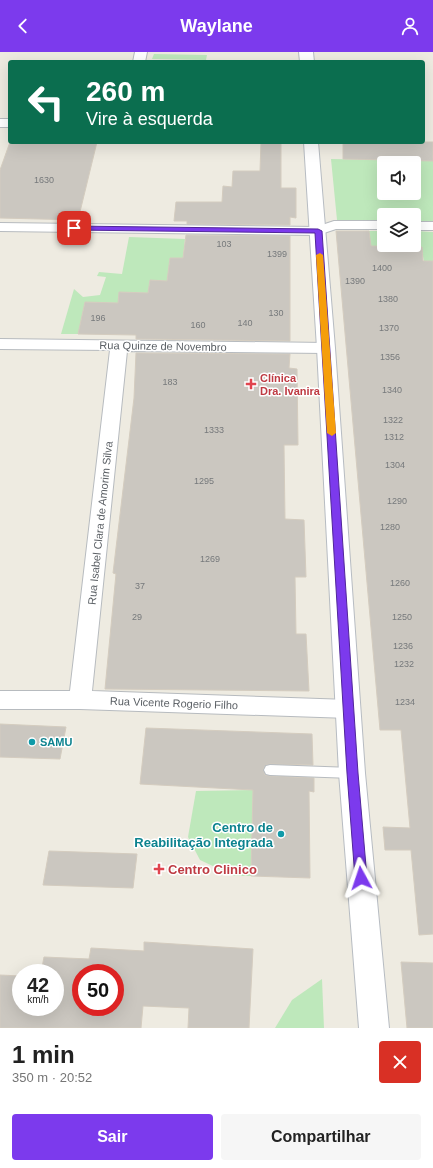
<!DOCTYPE html>
<html lang="pt">
<meta charset="utf-8">
<style>
:root{--surface:#fff;--page:#f6f6f6;--text:#222;--muted:#767676;--accent:#7c3aed}
body{margin:0;font-family:Helvetica,sans-serif;background:var(--page);color:var(--text);height:100vh;display:flex;flex-direction:column;font-size:15px;white-space:nowrap}
*{box-sizing:border-box;margin:0}
p{font-size:13px;color:var(--muted)}
.icon{flex:none;width:22px;height:22px;fill:none;stroke:currentColor;stroke-width:2;stroke-linecap:round;stroke-linejoin:round}
.map{position:relative;height:976px;overflow:hidden}
.side{display:flex;flex-direction:column;background:var(--surface);flex:1}
.side>*{flex:none}
.top-card{position:absolute;left:8px;top:8px;width:417px;height:84px;border-radius:4px;box-shadow:0 4px 16px #0002;background:#0b6e4f;color:#fff;overflow:hidden}
.fabs{position:absolute;left:377px;top:104px;display:grid;gap:8px}
.fabs a{display:grid;place-items:center;width:44px;height:44px;border-radius:4px;background:var(--surface);box-shadow:0 4px 16px #0002;font-size:20px}
.speed{position:absolute;left:12px;top:912px;display:flex;gap:8px;font-size:20px;font-weight:700;text-align:center}
.speed>*{display:grid;place-content:center;width:52px;height:52px;border-radius:50%;background:var(--surface);box-shadow:0 4px 16px #0002;line-height:1}
.speed small{font-size:10px;font-weight:400}
.speed .limit{border:6px solid #d22;background:#fff;color:#111}
.pin{position:absolute;display:grid;place-items:center;width:34px;height:34px;color:#fff;margin:-17px;border-radius:8px;box-shadow:0 2px 6px #0006}
.me{position:absolute;width:44px;margin:-22px;rotate:355deg;stroke-linejoin:round;filter:drop-shadow(0 0 3px #0008)}
.turn{display:flex;align-items:center;gap:14px;height:84px;padding:0 12px;font-size:18px}
.turn .icon{width:52px;height:52px;stroke-width:2.5}
.turn b{display:block;font-size:28px;line-height:34px}
.round{display:grid;place-items:center;flex:none;width:42px;height:42px;border-radius:4px;background:var(--page)}
.headline{display:flex;align-items:center;justify-content:space-between;height:68px;padding:0 12px}
h1{font-size:24px;font-weight:700;line-height:30px}
.cta{display:flex;gap:8px;margin-top:auto;padding:8px 12px}
.cta a{flex:1;height:46px;border-radius:4px;background:var(--accent);color:#fff;font-size:16px;font-weight:700;line-height:46px;text-align:center}
.cta a+a{background:var(--page);color:var(--text)}
header{display:flex;justify-content:space-between;align-items:center;height:52px;padding:0 12px;background:var(--accent);color:#fff;font-size:18px;font-weight:700}
.map>svg:first-child{display:block}
.green{fill:#bee8bb;fill-rule:evenodd}
.building{fill:#cbc7c0;stroke:#d4ccbf;fill-rule:evenodd}
.lines{fill:none;stroke-linecap:round;stroke-linejoin:round}
.service-casing{stroke:#b7bbbf;stroke-width:2}
.minor-casing{stroke:#b7bbbf;stroke-width:2}
.secondary-casing{stroke:#b7bcc2;stroke-width:2}
.service{fill:#fff;fill-rule:evenodd}
.minor{fill:#fff;fill-rule:evenodd}
.secondary{fill:#fff;fill-rule:evenodd}
.route{fill:#7c3aed;stroke:#51269a}
.slow{fill:#f59e0b}
.health-dot{fill:#e0444e;stroke:#fff;stroke-width:1.5}
.culture-dot{fill:#0f9aa8;stroke:#fff;stroke-width:1.5}
.labels{text-anchor:middle;stroke-width:3;stroke-linejoin:round;paint-order:stroke}
.number-label{font-size:9px;fill:#76797b}
.street-label{font-size:11px;fill:#5a5f64;stroke:#fff}
.health-label{font-size:11px;font-weight:bold;fill:#be3a42;stroke:#fff;text-anchor:start}
.culture-label{font-size:11px;font-weight:bold;fill:#0d838f;stroke:#fff;text-anchor:start}
.near-culture-label{font-size:13px;font-weight:bold;fill:#0d838f;stroke:#fff;text-anchor:end}
.near-health-label{font-size:13px;font-weight:bold;fill:#be3a42;stroke:#fff;text-anchor:start}
</style>
<header><svg class="icon" aria-label="back" viewBox="0 0 24 24"><path d="M15 5l-7 7 7 7"/></svg>Waylane<svg class="icon" aria-label="person" viewBox="0 0 24 24"><circle cx="12" cy="8" r="4"/><path d="M4 21q1-7 8-7t8 7"/></svg></header>
<div class="map">
<svg width="433" height="976" viewBox="0 0 433 976">
<rect width="100%" height="100%" fill="#eeebe1"/>
<g class="green">
<polygon points="154,2 207,3 206,8 152,7"/>
<path d="M331 107 433 109V169H414V163H384V169L337 168ZM384 111H414V141H384Z"/>
<polygon points="369,179 384,179 384,193 414,193 414,179 433,180 433,209 424,209 421,195 371,195"/>
<polygon points="129,185 185,187 183,206 170,206 167,229 150,228 148,241 120,240 118,251 85,250 78,282 61,282 74,237 83,245 100,243 106,225 97,224 99,220 122,222"/>
<polygon points="253,738 251,824 234,824 200,808 188,785 196,739"/>
<polygon points="322,927 324,976 275,976 292,948"/>
</g>
<g class="building">
<polygon points="10,90 97,90 78,168 0,166 0,118"/>
<polygon points="261,90 281,90 281,136 296,136 296,166 290,165 290,173 187,172 187,169 174,169 176,150 222,150 223,134 232,135 233,119 260,119"/>
<polygon points="343,90 433,90 433,109 343,107"/>
<polygon points="336,179 369,179 371,194 422,195 423,209 433,209 433,882 419,883 411,798 385,798 383,775 410,776 401,678 380,678"/>
<polygon points="186,183 290,184 290,289 136,287 136,283 78,282 85,250 118,251 119,240 148,241 150,228 167,229 170,206 183,206"/>
<polygon points="136,301 290,302 289,316 297,317 298,393 284,393 285,467 304,468 306,525 295,525 296,582 306,582 309,639 105,637 116,522 113,521 134,346"/>
<polygon points="0,672 66,675 60,707 0,705"/>
<polygon points="146,676 312,682 313,713 270,712 266,713 263,717 265,723 270,724 314,726 314,740 309,739 310,826 251,824 253,738 140,732"/>
<polygon points="49,799 137,802 133,836 43,833"/>
<path d="M144 890 253 897 249 976H188L189 956 143 954 141 976H0V923L21 924V955H55V921H41L44 905 89 907 91 896 144 899ZM81 921H115V955H81Z"/>
<polygon points="401,910 433,911 433,976 407,976"/>
</g>
<g class="lines">
<g class="service-casing">
<polygon id="service" points="270,713 352,716 356,717 358,721 356,725 352,726 270,723 266,722 264,718 266,714"/>
</g>
<g class="minor-casing">
<g id="minor">
<polygon points="135,0 147,0 145,10 133,10"/>
<rect x="0" y="67" width="10" height="8"/>
<polygon points="334,169 384,169 384,177 336,177 318,183 0,179 0,171 316,175"/>
<rect x="414" y="170" width="19" height="8"/>
<polygon points="0,287 326,291 332,292 334,296 332,300 326,301 127,299 92,639 349,648 357,650 360,657 357,664 349,666 80,657 0,657 0,639 70,639 110,298 0,297"/>
</g>
</g>
<g class="secondary-casing">
<g id="secondary">
<polygon points="299,0 313,0 314,10 300,10"/>
<polygon points="304,90 318,90 335,296 365,721 389,976 359,976 339,721 317,296"/>
</g>
</g>
<use href="#service" class="service"/>
<use href="#minor" class="minor"/>
<use href="#secondary" class="secondary"/>
</g>
<polygon class="route" points="72,174 318,177 322,179 358,721 367,826 365,830 361,831 357,830 355,826 347,721 315,181 74,178 71,176"/>
<polygon class="slow" points="320,201 323,203 336,381 332,384 327,381 316,203"/>
<g class="health-dot">
<path d="M249 326h4v4h4v4h-4v4h-4v-4h-4v-4h4z"/>
<path d="M157 811h4v4h4v4h-4v4h-4v-4h-4v-4h4z"/>
</g>
<g class="culture-dot">
<circle cx="32" cy="690" r="4"/>
<circle cx="281" cy="782" r="4"/>
</g>
<g class="labels">
<g class="number-label">
<text x="44" y="131">1630</text>
<text x="224" y="195">103</text>
<text x="277" y="205">1399</text>
<text x="382" y="219">1400</text>
<text x="355" y="232">1390</text>
<text x="388" y="250">1380</text>
<text x="276" y="264">130</text>
<text x="98" y="269">196</text>
<text x="245" y="274">140</text>
<text x="198" y="276">160</text>
<text x="389" y="279">1370</text>
<text x="390" y="308">1356</text>
<text x="170" y="333">183</text>
<text x="392" y="341">1340</text>
<text x="393" y="371">1322</text>
<text x="214" y="381">1333</text>
<text x="394" y="388">1312</text>
<text x="395" y="416">1304</text>
<text x="204" y="432">1295</text>
<text x="397" y="452">1290</text>
<text x="390" y="478">1280</text>
<text x="210" y="510">1269</text>
<text x="400" y="534">1260</text>
<text x="140" y="537">37</text>
<text x="137" y="568">29</text>
<text x="402" y="568">1250</text>
<text x="403" y="597">1236</text>
<text x="404" y="615">1232</text>
<text x="405" y="653">1234</text>
</g>
<g class="street-label">
<text transform="translate(163 294) rotate(1)" y="4">Rua Quinze de Novembro</text>
<text transform="translate(100 471) rotate(-84)" y="4">Rua Isabel Clara de Amorim Silva</text>
<text transform="translate(174 651) rotate(2)" y="4">Rua Vicente Rogerio Filho</text>
</g>
<g class="health-label">
<text x="260" y="330">Clínica<tspan x="260" dy="13">Dra. Ivanira</tspan></text>
</g>
<g class="culture-label">
<text x="40" y="694">SAMU</text>
</g>
<g class="near-culture-label">
<text x="273" y="780">Centro de<tspan x="273" dy="15">Reabilitação Integrada</tspan></text>
</g>
<g class="near-health-label">
<text x="168" y="822">Centro Clinico</text>
</g>
</g>
</svg>
<div class="fabs">
<a><svg class="icon" aria-label="sound" viewBox="0 0 24 24"><path d="M4 9h4l5-4v14l-5-4H4zM17 9q2 3 0 6"/></svg></a>
<a><svg class="icon" aria-label="layers" viewBox="0 0 24 24"><path d="M12 4l9 5-9 5-9-5zM3 14l9 5 9-5"/></svg></a>
</div>
<div class="speed"><div>42<small>km/h</small></div><div class="limit">50</div></div>
<div class="pin" style="left:74px;top:176px;background:#d93025"><svg class="icon" aria-label="arrive" viewBox="0 0 24 24"><path d="M6 21V4h12l-3 4 3 4H6"/></svg></div>
<svg class="me" style="left:361px;top:826px" viewBox="-20 -20 40 40"><path d="M0-17L14 15 0 8-14 15z" fill="#7c3aed" stroke="#fff" stroke-width="4"/></svg>
<div class="top-card">
<div class="turn"><svg class="icon" aria-label="left" viewBox="0 0 24 24"><path d="M17 20v-9H6M10 6l-5 5 5 5"/></svg><div><b>260 m</b>Vire à esquerda</div></div>
</div>
</div>
<section class="side">
<div class="headline"><div><h1>1 min</h1><p>350 m · 20:52</p></div><a class="round" style="background:#d93025;color:#fff"><svg class="icon" aria-label="close" viewBox="0 0 24 24"><path d="M6 6l12 12M18 6L6 18"/></svg></a></div>
<div class="cta"><a>Sair</a><a>Compartilhar</a></div>
</section>
